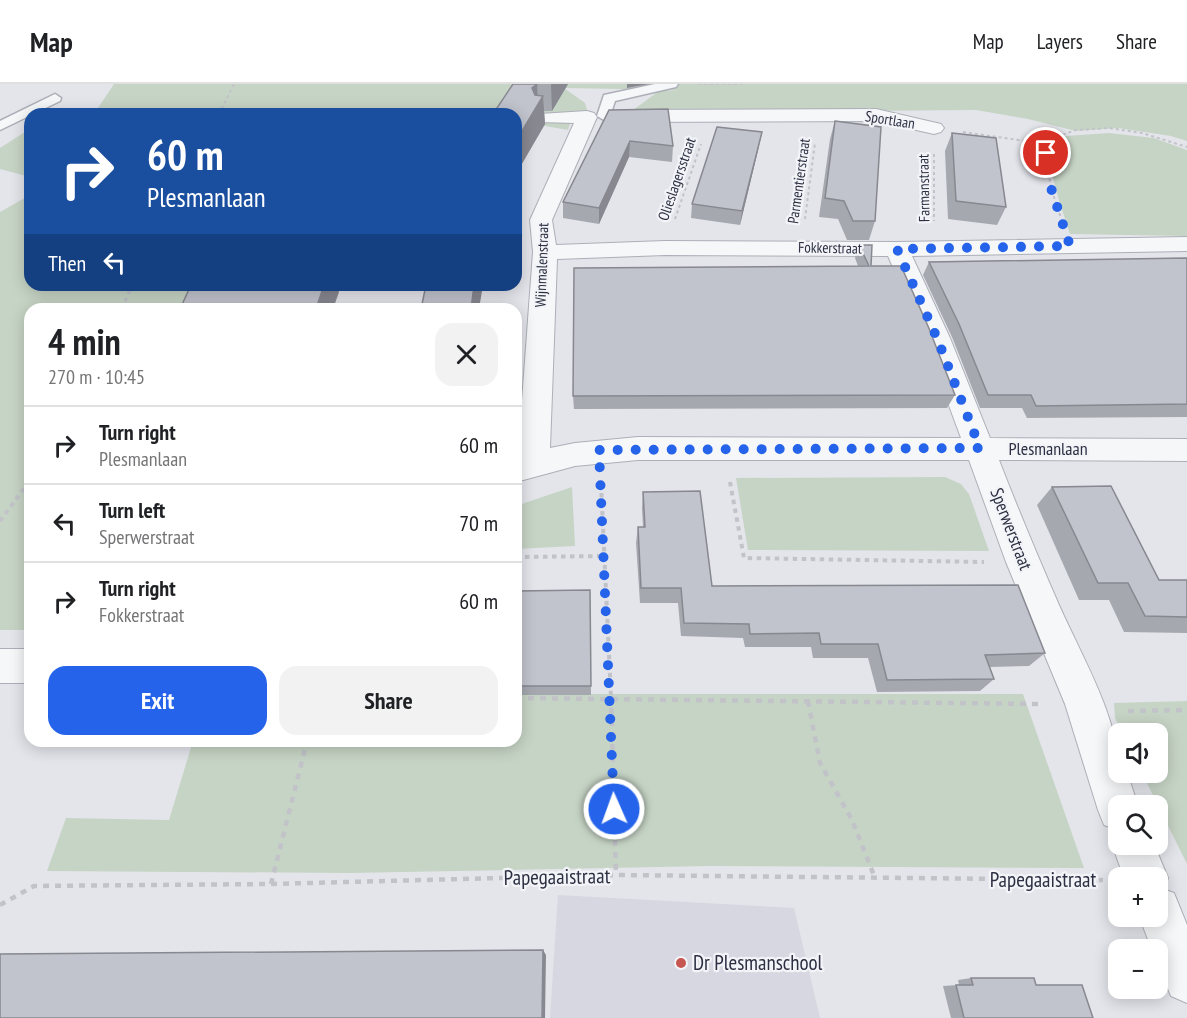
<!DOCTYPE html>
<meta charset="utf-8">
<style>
:root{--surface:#fff;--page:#f2f2f2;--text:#202124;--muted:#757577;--line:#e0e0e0;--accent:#2563eb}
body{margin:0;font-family:"PT Sans Narrow",sans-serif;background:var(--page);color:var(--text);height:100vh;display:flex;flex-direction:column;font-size:22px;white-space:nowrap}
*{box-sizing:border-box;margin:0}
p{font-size:20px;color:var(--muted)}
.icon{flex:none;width:33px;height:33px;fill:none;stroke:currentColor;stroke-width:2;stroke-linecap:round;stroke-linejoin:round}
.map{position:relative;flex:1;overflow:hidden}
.side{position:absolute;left:24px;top:219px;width:498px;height:444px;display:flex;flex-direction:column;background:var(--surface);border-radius:18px;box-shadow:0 3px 15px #0003}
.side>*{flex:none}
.guide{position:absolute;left:24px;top:24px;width:498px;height:183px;border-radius:18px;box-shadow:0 3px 15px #0003;background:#1a4fa0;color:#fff;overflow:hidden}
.fabs{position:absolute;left:1108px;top:639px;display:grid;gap:12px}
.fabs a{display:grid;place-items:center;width:60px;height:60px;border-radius:12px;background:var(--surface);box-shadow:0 3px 15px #0003;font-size:30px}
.pin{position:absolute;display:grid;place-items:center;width:51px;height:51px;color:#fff;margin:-26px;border:3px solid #fff;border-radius:50%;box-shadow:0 2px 6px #0007}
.me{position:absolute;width:66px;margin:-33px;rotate:358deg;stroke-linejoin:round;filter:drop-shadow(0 0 4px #0008)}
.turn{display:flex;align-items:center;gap:21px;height:126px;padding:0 24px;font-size:27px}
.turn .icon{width:78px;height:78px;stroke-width:2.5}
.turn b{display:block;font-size:42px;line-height:51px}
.then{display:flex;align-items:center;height:57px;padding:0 24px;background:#0003;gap:12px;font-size:22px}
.round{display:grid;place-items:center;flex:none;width:63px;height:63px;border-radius:18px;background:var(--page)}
.head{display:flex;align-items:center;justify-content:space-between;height:102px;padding:0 24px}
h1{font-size:36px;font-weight:600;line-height:45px}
.action{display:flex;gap:12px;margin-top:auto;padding:12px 24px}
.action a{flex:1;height:69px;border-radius:18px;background:var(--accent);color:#fff;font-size:24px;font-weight:600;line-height:69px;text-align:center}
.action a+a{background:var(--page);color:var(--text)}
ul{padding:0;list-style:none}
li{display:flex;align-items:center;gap:18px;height:78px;padding:0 24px;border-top:2px solid var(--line)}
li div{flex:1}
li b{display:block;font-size:22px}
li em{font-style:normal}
header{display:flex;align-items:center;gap:36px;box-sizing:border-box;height:84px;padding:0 30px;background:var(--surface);border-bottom:2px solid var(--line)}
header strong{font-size:28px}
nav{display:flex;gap:33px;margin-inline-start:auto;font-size:21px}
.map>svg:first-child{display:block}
.built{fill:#d6d7e0}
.green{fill:#c6d4c5}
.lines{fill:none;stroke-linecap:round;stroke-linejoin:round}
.service-casing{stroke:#adafb8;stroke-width:3}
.minor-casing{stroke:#adafb8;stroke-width:2}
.path-far3{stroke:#c1c3c9;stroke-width:2;stroke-dasharray:3 3;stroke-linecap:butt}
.path-far2{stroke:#c1c3c9;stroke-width:3;stroke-dasharray:4 4;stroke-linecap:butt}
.path-far1{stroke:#c1c3c9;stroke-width:4;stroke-dasharray:4.5 4.5;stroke-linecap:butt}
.path{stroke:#c1c3c9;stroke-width:4.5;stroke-dasharray:6 6;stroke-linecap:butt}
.service{fill:#f6f7f9;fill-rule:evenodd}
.minor{fill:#f6f7f9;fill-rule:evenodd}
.wall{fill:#a6a8b0}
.shaded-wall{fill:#878890}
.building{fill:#c1c3cd;stroke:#878890;stroke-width:1.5}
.route{stroke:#2563eb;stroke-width:10;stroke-dasharray:0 18}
.poi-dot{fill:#c85650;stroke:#f3f4f8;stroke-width:2}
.labels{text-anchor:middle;stroke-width:4.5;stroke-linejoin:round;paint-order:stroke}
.far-street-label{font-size:15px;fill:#2c3042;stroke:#f3f4f8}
.street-label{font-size:18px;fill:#2c3042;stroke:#f3f4f8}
.near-street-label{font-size:21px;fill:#2c3042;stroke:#f3f4f8}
.near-poi-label{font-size:21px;fill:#2c3042;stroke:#f3f4f8;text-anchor:start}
</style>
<header>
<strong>Map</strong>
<nav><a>Map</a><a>Layers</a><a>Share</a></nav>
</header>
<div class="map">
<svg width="1187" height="934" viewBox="0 0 1187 934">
<rect width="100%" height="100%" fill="#e4e5eb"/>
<polygon class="built" points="558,811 794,824 820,934 550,934"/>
<g class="green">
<polygon points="114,0 1187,0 1187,57 1171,52 1118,44 1076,47 1028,35 976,26 629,29 659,7 678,6 564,4 585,19 588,29 571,36 568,46 516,37 516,30 94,30"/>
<polygon points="25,48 30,51 30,93 0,85 0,64"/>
<path d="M1109 49 1154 54 1187 66V152L1070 150C1063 127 1045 82 1052 60L1066 52Z"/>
<polygon points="30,111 30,201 239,201 206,225 30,225 30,546 0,546 0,128"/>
<polygon points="945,393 961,400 969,410 989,467 748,466 736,394"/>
<polygon points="572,403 575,462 516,465 516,422"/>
<polygon points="516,610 1023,610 1084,784 709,782 350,789 47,787 66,734 169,736 193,657 516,657"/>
<polygon points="1187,617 1187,780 1142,689 1158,688 1158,650 1122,649 1115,634 1114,619"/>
</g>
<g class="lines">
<g class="service-casing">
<g id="service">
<polygon points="655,0 678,0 676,3 615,17 609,35 604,36 597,32 604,11"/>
<polygon points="55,10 61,14 60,17 0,46 0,37"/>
</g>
</g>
<g class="minor-casing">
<g id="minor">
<polygon points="876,25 941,40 944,44 941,48 934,50 876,37 625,38 618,36 615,32 618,28 625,26"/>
<path d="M587 27 594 29 597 33 552 136 556 161 665 157 897 158 1187 153V167L912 172 950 254 990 354 1187 355V377L999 376C1018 425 1038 473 1059 521 1081 571 1119 634 1119 688H1127L1138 722H1119V760H1154L1168 794 1163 805 1174 809 1187 841V919L1171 912 1158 881V866H1152L1139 832H1158V794H1124L1112 760 1118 746 1104 741 1098 726 1065 620 1006 478 969 376H638L575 382 516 398 533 168 530 136 574 39 539 38 536 34 539 30ZM665 171 888 172 924 254 961 354 638 353 575 359 550 364 557 175Z"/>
<rect x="0" y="565" width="30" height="34"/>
</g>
</g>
<g class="path-far3">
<polyline points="698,0 742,0"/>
<polyline points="219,30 234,0"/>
<polyline points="963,48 1039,59 1076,46 1109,44 1142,49 1187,63"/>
<polyline points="1044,59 1051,104 1061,134"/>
<polyline points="934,70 934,137"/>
<polyline points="675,135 701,60"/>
<polyline points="805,135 815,59"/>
</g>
<polyline class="path-far2" points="122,225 132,201"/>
<g class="path-far1">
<polyline points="730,398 744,474 984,478"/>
<polyline points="601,400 611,613"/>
<polyline points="0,437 30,396"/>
<polyline points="516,473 605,472"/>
</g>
<g class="path">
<polyline points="611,612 616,791"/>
<polyline points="516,614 1040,620"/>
<polyline points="808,617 820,679 852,736 875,794"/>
<polyline points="1128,627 1187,626"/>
<polyline points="271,800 307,657"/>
<polyline points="0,821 34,802 271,800 616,791 1103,796"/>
</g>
<use href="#service" class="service"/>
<use href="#minor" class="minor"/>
</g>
<g class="wall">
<polygon points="513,0 568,0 552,27 544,27 545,40 516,90 516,30"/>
<polygon points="609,26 673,62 672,78 629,73 599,140 563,134 563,118"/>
<polygon points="835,37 875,137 869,156 847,156 838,135 819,133 830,55"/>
<polygon points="952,49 1006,123 997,141 948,135 945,67"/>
<polygon points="759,62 740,141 691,134 692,120"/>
<polygon points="859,161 871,182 955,311 947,324 574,325 573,312 858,182 855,174"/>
<polygon points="1187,174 1187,333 1027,334 1022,324 980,324 952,253 923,191 929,178"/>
<polygon points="1052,403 1159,496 1187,496 1187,549 1124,548 1109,516 1079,516 1037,421"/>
<polygon points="643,408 712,502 1045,569 1029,582 990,583 994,595 980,607 877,608 868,574 813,574 811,563 745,563 743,554 681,552 678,519 640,519 636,459 638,443 643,443 642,424"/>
<polygon points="590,506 591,611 516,611 516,507"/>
<polygon points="971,894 1036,901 1093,934 951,934 943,902 959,901 958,896"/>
</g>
<g class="shaded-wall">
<polygon points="537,0 538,20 543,12 545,40 516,90 516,57 532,4"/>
<polygon points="551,0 568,0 552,27"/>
<polygon points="627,0 649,0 627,4"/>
<polygon points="762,48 759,62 740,141 742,127"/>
<polygon points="630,57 629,73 599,140 599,124"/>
<polygon points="324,201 336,201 339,208 333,225 316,225"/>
<polygon points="474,201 483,201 479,225 471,225"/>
<polygon points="543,866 546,871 545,934 542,934"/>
</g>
<g class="building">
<polygon points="513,0 537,0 532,4 535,11 543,12 516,57 516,30 493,30"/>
<polygon points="668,25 673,62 630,57 599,124 563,118 609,26"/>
<polygon points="835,37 881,43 875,137 853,137 844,117 825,114"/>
<polygon points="717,43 762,48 742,127 692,120"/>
<polygon points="952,49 996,54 1006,123 956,117"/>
<polygon points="859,161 872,161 871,182 901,182 928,242 955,311 573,312 574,184 869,182"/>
<polygon points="1187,174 1187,320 1036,322 1031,311 988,311 959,240 929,178"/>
<polygon points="191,201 324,201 316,225 180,225"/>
<polygon points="426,201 474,201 471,225 421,225"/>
<polygon points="1111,402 1159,496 1187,496 1187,533 1145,532 1128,499 1098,499 1052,403"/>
<polygon points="700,407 712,502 1018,501 1045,569 985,571 994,595 887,596 878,560 821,560 819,549 750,550 749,540 684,539 681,504 641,504 638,443 645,443 643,408"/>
<polygon points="590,506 591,602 516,602 516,507"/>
<polygon points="543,866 542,934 0,934 0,870"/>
<polygon points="971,894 1034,894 1036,901 1082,901 1093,934 964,934 956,901 973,901"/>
</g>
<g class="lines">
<polyline class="route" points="614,725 599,366 980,364 937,254 897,165 1070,162 1051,104 1046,69"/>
</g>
<circle class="poi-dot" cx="681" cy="879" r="6"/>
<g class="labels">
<g class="far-street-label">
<text transform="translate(890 36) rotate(9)" y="5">Sportlaan</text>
<text transform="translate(677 95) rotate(-71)" y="5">Olieslagersstraat</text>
<text transform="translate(799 97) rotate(-82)" y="5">Parmentierstraat</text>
<text transform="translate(924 104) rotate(-91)" y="5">Farmanstraat</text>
<text transform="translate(830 164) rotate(1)" y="5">Fokkerstraat</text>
<text transform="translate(542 181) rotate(-88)" y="5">Wijnmalenstraat</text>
</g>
<g class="street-label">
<text x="1048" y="371">Plesmanlaan</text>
<text transform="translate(1011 445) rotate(69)" y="6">Sperwerstraat</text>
</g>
<g class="near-street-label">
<text transform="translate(557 793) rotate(-1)" y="7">Papegaaistraat</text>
<text x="1043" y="803">Papegaaistraat</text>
</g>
<g class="near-poi-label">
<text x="693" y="886">Dr Plesmanschool</text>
</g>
</g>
</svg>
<div class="fabs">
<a><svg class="icon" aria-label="sound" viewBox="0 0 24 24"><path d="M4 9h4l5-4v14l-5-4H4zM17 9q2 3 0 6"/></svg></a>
<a><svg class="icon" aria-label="search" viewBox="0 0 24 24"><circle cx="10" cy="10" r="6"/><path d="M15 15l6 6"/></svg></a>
<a>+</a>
<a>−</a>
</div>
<div class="pin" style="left:1046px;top:69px;background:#d93025"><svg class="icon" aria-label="arrive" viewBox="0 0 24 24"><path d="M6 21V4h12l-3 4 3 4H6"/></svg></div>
<svg class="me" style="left:614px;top:725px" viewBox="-20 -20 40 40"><circle r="17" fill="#2563eb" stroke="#fff" stroke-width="3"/><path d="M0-11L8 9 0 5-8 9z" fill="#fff"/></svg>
<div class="guide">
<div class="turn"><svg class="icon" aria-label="right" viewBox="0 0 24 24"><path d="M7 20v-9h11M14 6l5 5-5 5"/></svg><div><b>60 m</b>Plesmanlaan</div></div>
<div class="then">Then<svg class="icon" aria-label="left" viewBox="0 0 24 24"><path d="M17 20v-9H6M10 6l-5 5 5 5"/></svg></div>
</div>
<section class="side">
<div class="head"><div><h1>4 min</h1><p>270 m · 10:45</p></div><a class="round"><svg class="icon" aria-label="close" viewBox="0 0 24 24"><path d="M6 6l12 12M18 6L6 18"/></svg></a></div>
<ul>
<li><svg class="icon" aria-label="right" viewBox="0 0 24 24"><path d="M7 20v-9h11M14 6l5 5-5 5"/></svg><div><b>Turn right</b><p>Plesmanlaan</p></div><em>60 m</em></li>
<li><svg class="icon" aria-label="left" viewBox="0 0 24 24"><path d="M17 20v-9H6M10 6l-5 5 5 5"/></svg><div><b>Turn left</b><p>Sperwerstraat</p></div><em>70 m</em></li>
<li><svg class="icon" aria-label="right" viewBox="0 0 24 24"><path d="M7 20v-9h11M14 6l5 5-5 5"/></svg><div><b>Turn right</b><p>Fokkerstraat</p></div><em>60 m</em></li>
</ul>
<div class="action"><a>Exit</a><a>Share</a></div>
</section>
</div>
